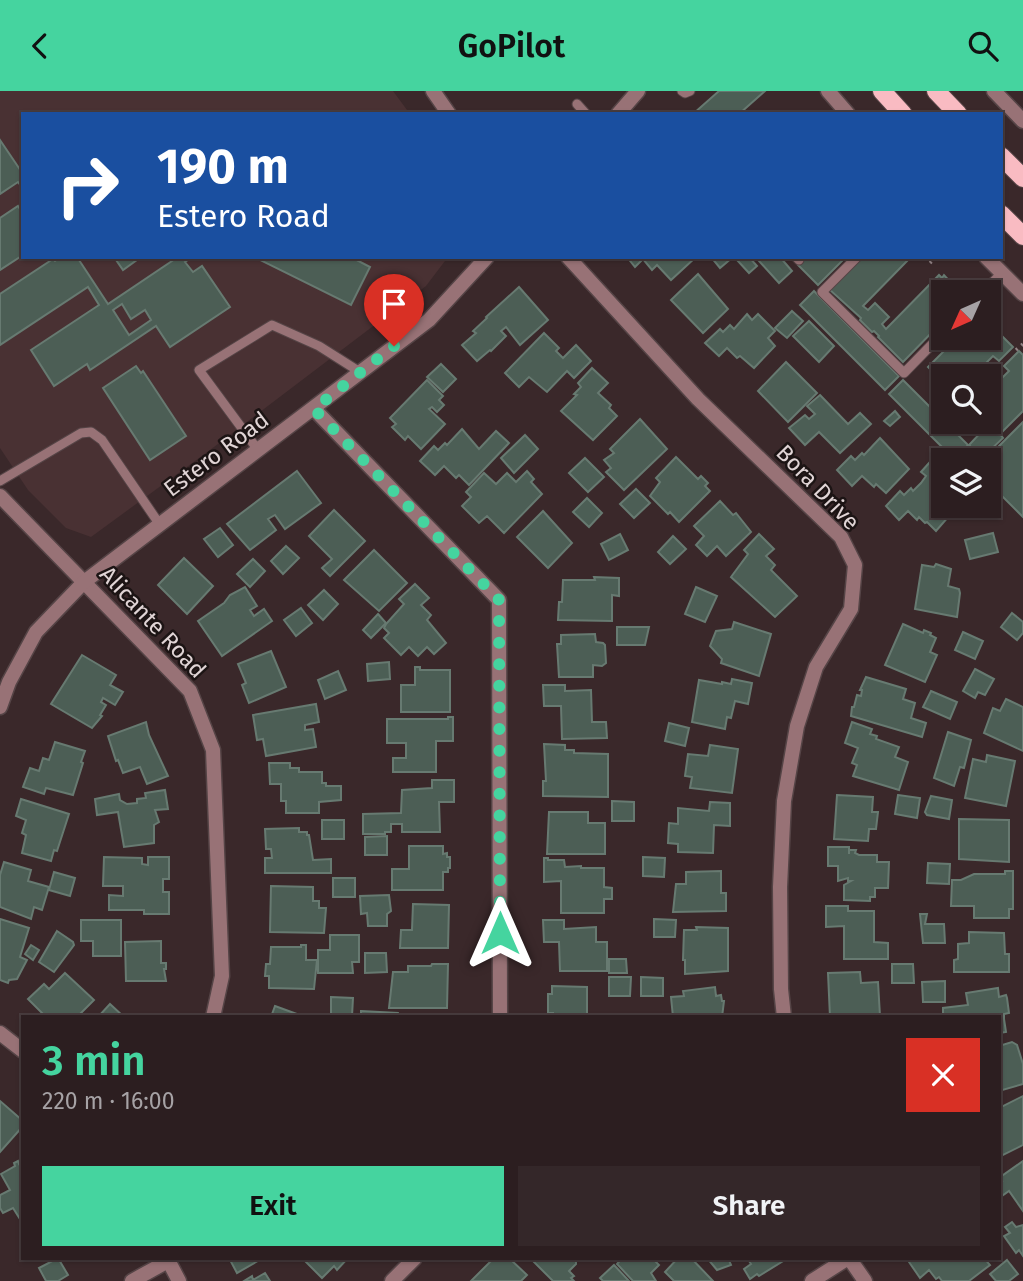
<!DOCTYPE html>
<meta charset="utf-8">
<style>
:root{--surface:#2c1e20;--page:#342729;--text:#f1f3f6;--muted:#a6a2a5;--line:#483c3e;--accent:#45d49f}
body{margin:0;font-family:"Fira Sans",sans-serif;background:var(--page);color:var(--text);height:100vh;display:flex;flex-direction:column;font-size:26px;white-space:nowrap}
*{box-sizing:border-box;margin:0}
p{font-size:23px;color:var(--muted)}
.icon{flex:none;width:38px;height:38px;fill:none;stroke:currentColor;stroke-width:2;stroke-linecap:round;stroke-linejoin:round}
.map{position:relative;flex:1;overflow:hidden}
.panel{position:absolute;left:21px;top:924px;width:980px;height:245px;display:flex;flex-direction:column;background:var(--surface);border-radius:0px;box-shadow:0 2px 5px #0004,0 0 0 2px var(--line)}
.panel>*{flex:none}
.banner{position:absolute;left:21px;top:21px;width:982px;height:147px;border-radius:0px;box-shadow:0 2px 5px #0004,0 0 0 2px var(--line);background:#1a4fa0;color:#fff;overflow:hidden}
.needle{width:46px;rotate:225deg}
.buttons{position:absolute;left:931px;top:189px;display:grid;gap:14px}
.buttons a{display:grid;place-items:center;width:70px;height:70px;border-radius:0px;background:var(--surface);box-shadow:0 2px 5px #0004,0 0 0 2px var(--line);font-size:35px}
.pin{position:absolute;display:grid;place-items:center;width:60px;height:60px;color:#fff;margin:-72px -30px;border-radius:50% 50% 50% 0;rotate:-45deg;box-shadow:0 0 7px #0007}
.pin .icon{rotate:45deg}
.me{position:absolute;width:77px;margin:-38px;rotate:0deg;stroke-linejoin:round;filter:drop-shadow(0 0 5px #0008)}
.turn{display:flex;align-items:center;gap:24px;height:147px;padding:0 21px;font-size:32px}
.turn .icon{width:91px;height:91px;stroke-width:2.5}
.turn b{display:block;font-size:49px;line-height:60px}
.round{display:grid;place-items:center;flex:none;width:74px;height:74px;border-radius:0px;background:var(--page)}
.summary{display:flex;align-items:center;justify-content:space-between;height:119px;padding:0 21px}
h1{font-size:42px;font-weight:600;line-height:52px;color:var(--accent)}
.button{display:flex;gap:14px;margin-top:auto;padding:14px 21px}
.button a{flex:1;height:80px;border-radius:0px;background:var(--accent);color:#111;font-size:28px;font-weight:600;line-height:80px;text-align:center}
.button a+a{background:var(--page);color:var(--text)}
header{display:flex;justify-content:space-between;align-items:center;height:91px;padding:0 21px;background:var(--accent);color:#111;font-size:32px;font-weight:600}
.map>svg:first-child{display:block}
.built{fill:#493133}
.building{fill:#4c5e55;stroke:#677a71;stroke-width:2;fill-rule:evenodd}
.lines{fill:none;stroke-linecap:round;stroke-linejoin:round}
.service-casing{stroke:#554446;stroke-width:11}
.minor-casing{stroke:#554446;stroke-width:17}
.primary-casing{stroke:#554446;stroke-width:20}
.path{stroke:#938486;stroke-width:3.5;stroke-dasharray:2 5;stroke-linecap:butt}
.service{stroke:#987276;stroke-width:9}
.minor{stroke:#987276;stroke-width:14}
.primary{stroke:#f9bbc2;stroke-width:18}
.route{stroke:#45d49f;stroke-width:12;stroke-dasharray:0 21.6}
.labels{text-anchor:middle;stroke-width:5;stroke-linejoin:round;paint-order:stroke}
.street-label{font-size:23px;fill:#e1d5d6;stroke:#1c1414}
</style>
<header><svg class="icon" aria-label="back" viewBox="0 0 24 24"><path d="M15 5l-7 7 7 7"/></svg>GoPilot<svg class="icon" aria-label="search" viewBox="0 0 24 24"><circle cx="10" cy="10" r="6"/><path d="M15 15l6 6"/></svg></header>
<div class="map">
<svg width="1023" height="1190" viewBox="0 0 1023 1190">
<rect width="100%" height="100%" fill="#3a282a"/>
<polygon class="built" points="0,0 393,0 410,23 23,23 23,166 448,166 426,195 210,359 91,446 66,437 28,399 0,357"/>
<g class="building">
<polygon points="719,0 765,0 739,23 693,23"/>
<polygon points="0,49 23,83 23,98 18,91 0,103"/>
<polygon points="18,115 20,118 23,116 23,164 0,179 0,127"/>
<path d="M60 166H77L108 213 178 166H192L185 171 193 181 202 175 230 216 170 256 156 235 90 279 87 273 54 295 31 259 99 214 88 196 0 254V203L53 168 55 170ZM122 213 131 228 145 219 151 229 129 244 113 219Z"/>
<polygon points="114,166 141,166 123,179"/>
<polygon points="254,166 351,166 370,176 351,214"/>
<polygon points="627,166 696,166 671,189 657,174 652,179 643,168 635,176"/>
<polygon points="711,166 733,166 720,177"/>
<polygon points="740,166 749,166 757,175 749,182 737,169"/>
<polygon points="763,166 780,166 792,180 779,192 759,170"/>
<polygon points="805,166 846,166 818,194 798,174"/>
<polygon points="862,166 911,166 863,215 868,219 875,212 889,226 882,233 886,238 939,184 942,187 944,184 955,196 957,194 965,201 943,201 943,230 903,271 878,246 879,245 874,240 872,241 860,229 861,227 830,199"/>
<polygon points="698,183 728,218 703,242 671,209"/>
<polygon points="519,196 548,229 520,254 506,236 501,240 506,245 491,260 490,259 477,270 462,254 476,242 473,240 487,227 486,226"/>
<polygon points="814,200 899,285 885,299 800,214"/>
<polygon points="792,220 803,230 787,247 775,237"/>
<polygon points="747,223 752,229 758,223 775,240 768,247 775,255 754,277 740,265 737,267 727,257 719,265 705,252 720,238 723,241 730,234 734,238"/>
<polygon points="809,230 834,255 819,271 793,245"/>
<polygon points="989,232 1013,256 999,270 993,265 973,285 943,285 943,291 928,276 957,247 989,247"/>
<polygon points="544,242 559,257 556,260 563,267 576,254 591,270 574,287 567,280 547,301 529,286 519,296 505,282"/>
<polygon points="1019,260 1023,264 1023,320 1000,343 1003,347 982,367 969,354 987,335 983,331 989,331 989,300 1009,280 1004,275"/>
<polygon points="786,271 817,302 788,331 758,300"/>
<polygon points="441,273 456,288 443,301 427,286"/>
<polygon points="136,275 141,282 143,280 186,345 150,369 103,297"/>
<polygon points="592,277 608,292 598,302 611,314 609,317 617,325 593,349 561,320 577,304 574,303 581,296 578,292"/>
<polygon points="427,289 443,305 439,309 444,314 437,321 432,316 429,318 445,333 421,358 408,345 405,349 392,336 396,333 390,327"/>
<polygon points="903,289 968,354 954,368 889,303"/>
<polygon points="820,304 848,333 860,322 871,333 840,362 819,341 805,354 789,337 805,324 809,328 815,323 807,315"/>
<polygon points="895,320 900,326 890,335 884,330"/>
<polygon points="640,328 667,358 624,399 606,381 611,377 604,369 614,362 610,358"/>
<polygon points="1023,331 1023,426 989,392 989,369 985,369"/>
<polygon points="462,338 479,358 496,340 509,352 469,394 459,384 456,387 444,375 435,384 420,370 434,355 438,359 445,352 447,354"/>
<polygon points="525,344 538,358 514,382 501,367"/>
<polygon points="880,347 909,378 886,402 876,393 874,396 862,385 852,395 837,379 851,365 855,369 862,362 864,364"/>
<polygon points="938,362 946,369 943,369 943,393 939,397 943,401 943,415 956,417 936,440 927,431 925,432 919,426 917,429 908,420 899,429 886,415 900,400 904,404 911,397 913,400 921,392 926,385 921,381"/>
<polygon points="676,366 698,388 701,385 708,392 705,395 710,400 679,431 670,421 668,423 650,405 660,391 656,387"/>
<polygon points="585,367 604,386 588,401 569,382"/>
<polygon points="297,380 321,412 285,438 275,424 268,428 276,439 250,459 227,433"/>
<polygon points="527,380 534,388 531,391 542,403 504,442 487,425 479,432 462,415 471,406 466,401 484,382 496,393 507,382 516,391"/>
<polygon points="636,398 650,412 634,427 620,413"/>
<polygon points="587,407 602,422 589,436 573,421"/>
<polygon points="720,410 733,424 736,422 751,441 726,465 717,455 707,465 696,454 704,445 694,435"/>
<polygon points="334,419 365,450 330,485 322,477 332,468 309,445"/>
<polygon points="543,420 572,452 548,477 517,446"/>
<polygon points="220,437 233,454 218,466 204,448"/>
<polygon points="993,442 998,461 970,468 965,449"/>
<polygon points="620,443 628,459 609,469 601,453"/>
<polygon points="759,443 774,458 766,465 775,474 771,479 797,505 775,526 731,486 748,463 744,459"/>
<polygon points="673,445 686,458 670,473 658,461"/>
<polygon points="286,455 299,467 283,483 271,470"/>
<polygon points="374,459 407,492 379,520 344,489"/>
<polygon points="184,467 213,495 187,523 158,494"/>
<polygon points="253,468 265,480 250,496 237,483"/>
<polygon points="936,473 951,478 948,495 959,498 960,502 957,526 915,518 922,474 934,476"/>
<polygon points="594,486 619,487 619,505 612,504 612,530 558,529 559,511 562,511 563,489 595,489"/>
<polygon points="415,493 429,507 421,514 431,524 427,529 446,552 434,563 427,556 418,565 409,556 401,564 384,547 389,542 384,537 386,533 404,513 399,508"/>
<polygon points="245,496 257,515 250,519 254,525 264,518 272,530 222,565 198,530 224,512 230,504"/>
<polygon points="696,496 717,505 705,531 685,523"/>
<polygon points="324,499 338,513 323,529 308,514"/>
<polygon points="301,517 312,532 296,545 284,529"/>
<polygon points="1012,522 1023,531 1023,542 1017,549 1001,536"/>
<polygon points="378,523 386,532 371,547 363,539"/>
<polygon points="734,531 771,543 759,585 721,572 722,568 710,555 716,540 732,538"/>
<polygon points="903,533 923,542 924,539 931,542 930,544 936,547 930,561 937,564 925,591 885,574"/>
<polygon points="617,536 649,536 645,554 617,554"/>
<polygon points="963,541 983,550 975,568 955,559"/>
<polygon points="595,543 596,551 603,552 605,554 606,572 602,575 593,574 593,586 559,586 557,553 561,553 561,544"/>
<polygon points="271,560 286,596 249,612 242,594 246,592 238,573"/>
<polygon points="82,564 116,584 110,594 123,601 115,614 103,607 101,611 106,614 100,624 102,625 92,637 51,613"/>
<polygon points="389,571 390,588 368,590 367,573"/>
<polygon points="415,576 420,576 420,579 450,579 450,621 401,621 401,594 415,594"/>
<polygon points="975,578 994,588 985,604 978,601 975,607 963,600"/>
<polygon points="338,580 346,599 325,608 318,589"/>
<polygon points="866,586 906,598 903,608 915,612 911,627 926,632 922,646 851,625 852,616 854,616 857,604 861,605 862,599 860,599"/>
<polygon points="732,588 752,592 748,613 735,610 731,627 727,626 725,638 692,631 699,589 722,593 722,591 731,593"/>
<polygon points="543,594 565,594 565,600 591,599 592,631 606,631 607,647 562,648 561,615 544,615"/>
<polygon points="931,600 957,611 950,628 923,616"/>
<polygon points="1006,608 1023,616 1023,660 984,642 993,617 1000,620"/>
<polygon points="316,613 319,631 305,634 305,639 313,638 316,656 266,665 263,648 257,649 253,624"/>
<polygon points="448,626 453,626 453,650 436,650 436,681 393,681 393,667 406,667 406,652 387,652 387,628 448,628"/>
<polygon points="146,631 149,644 168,685 147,693 140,676 123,682 118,669 116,670 108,645"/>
<polygon points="852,631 872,638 870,643 877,645 876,648 899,656 895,666 908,671 899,699 853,685 857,674 852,672 858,657 845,652"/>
<polygon points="669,632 689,637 685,655 665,650"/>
<polygon points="948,641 971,649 964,677 960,676 954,695 934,687"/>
<polygon points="55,651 85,660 81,671 83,672 73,704 46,697 44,703 23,696 30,677 39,680 43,667 49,669"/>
<polygon points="544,653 565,654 565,659 574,659 574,662 608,663 608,706 543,705 543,690 546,690"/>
<polygon points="710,654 738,658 732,702 690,697 692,686 685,685 688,663 708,665"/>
<polygon points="987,664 1015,670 1006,715 965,707 973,668 986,671"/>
<polygon points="269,672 290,672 290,677 299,677 299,681 322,681 322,692 326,692 326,695 341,695 341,709 319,711 319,722 286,722 286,710 281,710 281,693 270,693"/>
<polygon points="432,689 454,689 454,711 439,711 440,741 402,741 402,733 391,733 391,741 385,741 385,743 363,743 363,723 401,722 402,699 432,697"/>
<polygon points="165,699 168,718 155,719 159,731 154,734 154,752 124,756 118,721 97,724 95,708 119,703 120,709 127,713 137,712 137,708 146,707 145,702"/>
<polygon points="837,704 873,706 872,721 878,721 876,738 869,738 868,750 834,748"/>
<polygon points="898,704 920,707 917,727 895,723"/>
<polygon points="931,705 952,709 949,728 927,724 925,721"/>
<polygon points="21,708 69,723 57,760 54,759 51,770 22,762 26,744 22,742 26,729 16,725"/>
<polygon points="612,710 634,711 634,730 612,730"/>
<polygon points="710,711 730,712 730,735 714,734 713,762 678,761 678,753 668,752 669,732 678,733 678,717 709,720"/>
<polygon points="549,721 588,721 588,732 605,732 605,763 547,763"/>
<polygon points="959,728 1009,729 1009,771 959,768"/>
<rect x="322" y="729" width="22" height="19"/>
<polygon points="299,737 299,741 307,741 307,744 309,744 313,769 331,768 331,782 265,782 265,767 272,767 271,758 266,758 265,738"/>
<polygon points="387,745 387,764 365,764 365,746"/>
<polygon points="409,755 443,755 443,763 447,762 447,766 450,766 450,777 448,777 448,781 443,781 443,799 392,799 392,778 409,778"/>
<polygon points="828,756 849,756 849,763 849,759 856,759 855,762 859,764 877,764 877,771 889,771 888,797 875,797 875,806 870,806 870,810 844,809 844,794 851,790 848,790 848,787 838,790 838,775 828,775"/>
<polygon points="104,766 142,767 142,773 148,774 148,766 169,766 169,788 163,788 163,801 169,801 169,823 144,823 144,819 109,819 109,804 123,805 123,795 103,795"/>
<polygon points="643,766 665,767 664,786 643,785"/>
<polygon points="544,767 548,767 548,769 564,769 565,776 581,775 581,777 604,777 604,796 612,797 612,808 604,808 604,822 561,822 561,790 544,791"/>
<polygon points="4,771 31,779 28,790 49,796 42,819 34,816 31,828 0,816 0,784"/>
<polygon points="928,772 950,773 949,793 927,792"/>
<polygon points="721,780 721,802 726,802 726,820 673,821 676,793 686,793 686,781"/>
<polygon points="1005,780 1013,780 1013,818 1009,818 1009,827 974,827 974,815 951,815 952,789 961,789 974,783 1005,783"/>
<polygon points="54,781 75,787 70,805 49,799"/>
<rect x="333" y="787" width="22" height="19"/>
<polygon points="271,795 313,796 313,810 319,810 319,817 326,817 324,842 270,841"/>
<polygon points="389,804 391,820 387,823 387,835 368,835 367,822 361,823 360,805"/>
<polygon points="413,813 449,814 448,857 400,857 401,839 412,839"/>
<polygon points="826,815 848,815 848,820 874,820 874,851 888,852 888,868 844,868 844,835 826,836"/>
<polygon points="920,823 927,823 925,833 944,833 945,852 923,852"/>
<polygon points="0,828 29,837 20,866 27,869 17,888 9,889 8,892 0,889"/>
<polygon points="654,828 676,829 675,846 654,846"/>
<polygon points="81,829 121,829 121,865 93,865 93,850 81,850"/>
<polygon points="543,829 564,829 564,838 596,836 596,851 607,851 607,880 560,880 559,851 544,851"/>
<polygon points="696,836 728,837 728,880 685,883 685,869 683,869 684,839 697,839"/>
<polygon points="57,840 73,851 74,854 54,881 39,871"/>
<polygon points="969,841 1004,842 1005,863 1009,863 1009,881 954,881 954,869 958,868 958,853 969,852"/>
<polygon points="330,844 359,844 359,871 352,871 353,882 318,882 318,859 330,859"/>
<polygon points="161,850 161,872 166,872 166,878 164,878 166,890 126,890 125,851"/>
<polygon points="31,854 39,859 33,869 25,863"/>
<polygon points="301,854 306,854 306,869 317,869 314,898 269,897 269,885 265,885 266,873 270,873 271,856 301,856"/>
<polygon points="365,862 386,862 387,881 365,882"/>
<polygon points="609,868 626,868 627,882 609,882"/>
<polygon points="432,873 448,873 447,917 389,917 393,881 408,881 408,875 431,875"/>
<polygon points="892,873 913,873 914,892 892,892"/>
<polygon points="860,881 861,892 878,891 880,925 830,926 828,882"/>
<polygon points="65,882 94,909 77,926 46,926 28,908 44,893 49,898"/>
<polygon points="609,886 631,886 630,905 609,905"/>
<polygon points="641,886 663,887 663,905 641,905"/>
<polygon points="945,890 945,911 923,911 922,891"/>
<polygon points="552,895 587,896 587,926 553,926 553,922 548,922 548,903 552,903"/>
<polygon points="715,896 716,905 721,904 722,910 724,910 722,926 673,926 671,906 684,905 683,900"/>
<polygon points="998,897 999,906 1006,904 1007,907 1009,922 1004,923 1004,928 1006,941 999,942 999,926 943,926 943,917 968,914 966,902"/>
<polygon points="331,906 353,907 352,925 331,925"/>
<polygon points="110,913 124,926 98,926"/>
<polygon points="275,915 305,926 271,926"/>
<polygon points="361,920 398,922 400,926 361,926"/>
<polygon points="1012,951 1017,954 1023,973 1023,993 999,1000 999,955"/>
<polygon points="1023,1005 1023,1054 999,1066 999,1017"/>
<polygon points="0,1010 23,1030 23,1035 0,1061"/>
<polygon points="18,1070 19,1073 23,1071 23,1126 20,1128 13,1117 3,1122 0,1117 0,1104 10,1099 1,1083 15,1075 14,1072"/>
<polygon points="1023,1070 1023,1120 1009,1100 999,1107 999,1092 1002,1090 999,1087"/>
<polygon points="1012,1131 1016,1136 1023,1134 1023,1165 1019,1159 1016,1162 1004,1145 1010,1142 1005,1136"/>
<polygon points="58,1167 68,1184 58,1190 46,1190 39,1177"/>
<polygon points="229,1167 263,1167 237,1182"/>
<polygon points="302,1167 348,1167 337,1179 334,1175 322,1187"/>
<polygon points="494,1167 509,1167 527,1184 521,1190 471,1190"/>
<polygon points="530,1167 576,1167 576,1173 569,1180 574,1185 571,1187 574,1190 553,1190"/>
<polygon points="622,1167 652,1167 659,1174 651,1182 656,1190 633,1190 617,1173"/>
<polygon points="678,1167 691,1167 713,1190 674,1190 665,1181"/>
<polygon points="707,1167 728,1167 731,1174 717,1179"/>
<polygon points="747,1167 788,1167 759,1185 757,1183 750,1188 744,1178 751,1173"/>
<polygon points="914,1167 984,1167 990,1174 969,1190 942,1190 939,1186 936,1188 929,1179 920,1187 909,1171"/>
<polygon points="1007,1169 1018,1183 1009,1190 996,1190 990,1183"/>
<polygon points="614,1174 629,1190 603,1190 600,1187"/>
<polygon points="265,1182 270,1190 244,1190 252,1185 253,1189"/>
</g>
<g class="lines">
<g class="service-casing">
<g id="service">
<polyline points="682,0 685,2 690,0"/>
<polyline points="577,13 586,23"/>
<polyline points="796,166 799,169"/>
<polyline points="857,166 822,201 904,282 943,242"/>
<polyline points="983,201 1002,182"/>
<polyline points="258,359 199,279 272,234 319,255 360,281"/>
<polyline points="0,390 81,342 91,341 102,349 160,434"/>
</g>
</g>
<g class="minor-casing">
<g id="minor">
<polyline points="433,0 449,23"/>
<polyline points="828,0 848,23"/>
<polyline points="994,0 1023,30"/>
<polyline points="618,23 638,0"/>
<polyline points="568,166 698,308 841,446 855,474 851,518 816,576 797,635 784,710 780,796 781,898 784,926"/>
<polyline points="986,166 1023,203"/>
<polyline points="314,318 499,509 500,926"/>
<polyline points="0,405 190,600 213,659 222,885 213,926"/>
<polyline points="0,616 9,591 36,541 84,491 429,229 487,166"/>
<polyline points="0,942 23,960"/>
<polyline points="167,1167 179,1190"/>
<polyline points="849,1167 865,1190"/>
<polyline points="132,1190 168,1170"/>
<polyline points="392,1190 415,1167"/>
<polyline points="812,1190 848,1167"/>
</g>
</g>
<g class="primary-casing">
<g id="primary">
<polyline points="882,0 903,23"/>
<polyline points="936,0 958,23"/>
<polyline points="1001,65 1023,87"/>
<polyline points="1001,123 1023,145"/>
</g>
</g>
<g class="path">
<polyline points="930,172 936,166"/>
<polyline points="1016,259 1023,253"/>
</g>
<use href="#service" class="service"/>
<use href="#minor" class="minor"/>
<use href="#primary" class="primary"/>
</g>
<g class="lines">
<polyline class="route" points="394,255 314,318 499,509 500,842"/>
</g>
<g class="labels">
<g class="street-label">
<text transform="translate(216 363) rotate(-37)" y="8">Estero Road</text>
<text transform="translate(818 396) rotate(46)" y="8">Bora Drive</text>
<text transform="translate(153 531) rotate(47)" y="8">Alicante Road</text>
</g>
</g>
</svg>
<div class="buttons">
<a><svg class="needle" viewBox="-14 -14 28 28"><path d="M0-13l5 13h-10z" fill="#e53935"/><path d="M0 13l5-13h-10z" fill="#a6a2a5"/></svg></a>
<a><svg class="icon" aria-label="search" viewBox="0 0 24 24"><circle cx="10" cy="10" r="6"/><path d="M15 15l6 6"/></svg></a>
<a><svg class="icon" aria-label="layers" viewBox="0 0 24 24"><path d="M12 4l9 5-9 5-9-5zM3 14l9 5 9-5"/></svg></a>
</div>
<div class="pin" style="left:394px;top:255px;background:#d93025"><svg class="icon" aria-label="arrive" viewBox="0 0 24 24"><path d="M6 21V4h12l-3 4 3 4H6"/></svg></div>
<svg class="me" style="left:500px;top:842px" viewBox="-20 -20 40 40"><path d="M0-17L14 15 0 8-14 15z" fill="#45d49f" stroke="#fff" stroke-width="4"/></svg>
<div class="banner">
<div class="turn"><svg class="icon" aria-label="right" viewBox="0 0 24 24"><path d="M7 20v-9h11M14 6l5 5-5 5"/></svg><div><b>190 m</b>Estero Road</div></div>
</div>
<section class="panel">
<div class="summary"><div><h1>3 min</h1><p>220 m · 16:00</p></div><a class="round" style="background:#d93025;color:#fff"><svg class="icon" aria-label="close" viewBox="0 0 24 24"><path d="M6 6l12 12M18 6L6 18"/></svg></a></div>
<div class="button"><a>Exit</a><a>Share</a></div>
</section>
</div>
